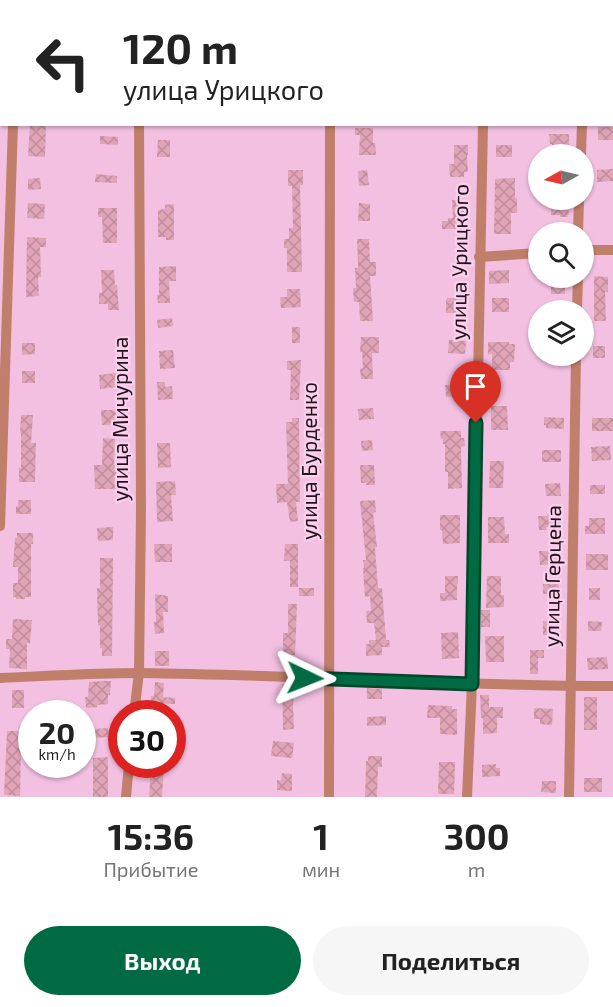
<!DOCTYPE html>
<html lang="ru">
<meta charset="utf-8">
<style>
:root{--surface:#fff;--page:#f6f6f6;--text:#222;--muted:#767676;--accent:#006b42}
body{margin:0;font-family:"Exo 2",sans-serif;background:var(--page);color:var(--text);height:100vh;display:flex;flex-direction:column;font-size:22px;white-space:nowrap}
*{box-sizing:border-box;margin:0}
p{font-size:20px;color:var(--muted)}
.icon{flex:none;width:33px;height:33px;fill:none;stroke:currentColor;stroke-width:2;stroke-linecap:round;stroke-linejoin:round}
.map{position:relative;height:797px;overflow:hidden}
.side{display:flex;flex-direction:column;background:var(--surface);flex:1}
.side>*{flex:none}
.guide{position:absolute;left:0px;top:0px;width:614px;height:126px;box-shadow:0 2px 4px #0004;background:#fff;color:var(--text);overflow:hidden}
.needle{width:39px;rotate:262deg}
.tools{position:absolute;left:528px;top:144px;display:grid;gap:12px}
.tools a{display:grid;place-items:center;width:66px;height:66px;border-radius:50%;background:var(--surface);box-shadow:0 2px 4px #0004;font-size:30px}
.speed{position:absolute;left:18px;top:700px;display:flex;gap:12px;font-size:30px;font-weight:700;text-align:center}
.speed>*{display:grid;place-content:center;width:78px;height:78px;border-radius:50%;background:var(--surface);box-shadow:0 2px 4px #0004;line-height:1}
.speed small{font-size:15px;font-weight:400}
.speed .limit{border:9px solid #d22;background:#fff;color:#111}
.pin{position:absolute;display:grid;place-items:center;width:51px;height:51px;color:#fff;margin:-62px -26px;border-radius:50% 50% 50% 0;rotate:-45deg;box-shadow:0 0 6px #0007}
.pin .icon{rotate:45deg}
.me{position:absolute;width:66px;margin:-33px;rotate:92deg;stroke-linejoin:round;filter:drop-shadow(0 0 4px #0008)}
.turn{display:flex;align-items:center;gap:21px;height:126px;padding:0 24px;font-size:27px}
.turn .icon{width:78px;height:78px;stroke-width:2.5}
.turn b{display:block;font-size:42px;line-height:51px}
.eta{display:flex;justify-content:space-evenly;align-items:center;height:102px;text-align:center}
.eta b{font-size:36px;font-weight:700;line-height:42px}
.button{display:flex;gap:12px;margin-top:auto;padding:12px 24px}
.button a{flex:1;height:69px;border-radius:36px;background:var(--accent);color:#fff;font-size:24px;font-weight:700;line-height:69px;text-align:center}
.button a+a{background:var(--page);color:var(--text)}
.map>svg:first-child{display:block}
.building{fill:url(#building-cross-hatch)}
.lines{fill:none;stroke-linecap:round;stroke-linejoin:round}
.minor{stroke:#bf7f6b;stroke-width:10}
.route-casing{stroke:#00462b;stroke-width:15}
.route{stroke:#006b42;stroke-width:10}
.labels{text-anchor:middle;stroke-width:4.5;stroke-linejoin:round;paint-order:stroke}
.street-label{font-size:21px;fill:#23121e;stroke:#fad0ec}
</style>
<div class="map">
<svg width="613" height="797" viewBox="0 0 613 797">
<defs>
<pattern id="building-cross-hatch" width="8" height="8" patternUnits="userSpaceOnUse" patternTransform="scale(1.5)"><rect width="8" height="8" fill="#dfa5b7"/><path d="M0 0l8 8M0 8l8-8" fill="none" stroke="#bf8d9d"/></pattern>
</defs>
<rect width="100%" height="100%" fill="#f3c0e2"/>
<g class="building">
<polygon points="30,124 46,124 45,157 28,156"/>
<rect x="598" y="127" width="15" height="13"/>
<polygon points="355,128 373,128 373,143 375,143 376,155 359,155 360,135 355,135"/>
<polygon points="549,134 569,134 569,146 552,147 552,144 550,144"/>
<polygon points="100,136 118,137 118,145 100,144"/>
<polygon points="158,140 170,140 170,157 157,157"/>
<polygon points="454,145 468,145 468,155 467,155 468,172 464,172 464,177 450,177 449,164 454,164"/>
<rect x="496" y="145" width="16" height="12"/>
<polygon points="613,169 613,181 597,182 597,170"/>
<polygon points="288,170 303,170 303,185 300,185 302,272 287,272 287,248 284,248 284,239 289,239 289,228 293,228 292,186 288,186"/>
<polygon points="367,170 369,185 359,186 358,171"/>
<polygon points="96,174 117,176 117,183 95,182"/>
<polygon points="40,178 41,189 28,190 28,179"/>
<polygon points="515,178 515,198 517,198 517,213 511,213 511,234 494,234 495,179"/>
<polygon points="452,200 467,200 467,229 442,229 442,221 448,221 448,218 453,218"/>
<polygon points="28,203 45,204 44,219 27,218"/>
<polygon points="359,203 370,204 370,221 358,221"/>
<polygon points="174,204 174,240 166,240 166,237 158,237 158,210 165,209 165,205"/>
<polygon points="568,204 569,215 567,215 568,217 560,217 560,215 551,215 551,205"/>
<polygon points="98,208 117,208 117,243 103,243 102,217 98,217"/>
<polygon points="27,237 46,238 46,247 40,247 41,277 38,277 39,296 26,297"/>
<polygon points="357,239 369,239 370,262 376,262 376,276 370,276 373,321 360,321 359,302 354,302 353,288 356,288 355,268 358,268 358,263"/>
<polygon points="176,266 176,281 169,281 170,303 158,303 157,295 159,295 159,267"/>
<polygon points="101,270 114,270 115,285 117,285 119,310 108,310 108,304 99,304 99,293 102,293"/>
<polygon points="509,270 509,283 489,284 489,271"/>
<polygon points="594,276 608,277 608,292 605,292 606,321 594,321"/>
<rect x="551" y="278" width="14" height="16"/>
<polygon points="287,289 300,289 301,307 281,308 280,297 287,297"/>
<polygon points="447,298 465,298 465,313 446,313 446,300 447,300"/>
<rect x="492" y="298" width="17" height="14"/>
<polygon points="172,318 173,326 158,328 157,320"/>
<rect x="292" y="327" width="8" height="16"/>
<polygon points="361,337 379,337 379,353 372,353 373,379 361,379 360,369 363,368 362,352 360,352"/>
<polygon points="449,340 466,341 465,354 448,353"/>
<polygon points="488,342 509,342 509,344 515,344 514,362 510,362 510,370 492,370 492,354 488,354"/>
<polygon points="22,343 35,343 35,354 22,355"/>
<rect x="593" y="346" width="12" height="12"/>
<polygon points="173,350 175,368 160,369 159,351"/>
<polygon points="301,360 299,400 290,400 291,370 287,370 287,361"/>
<rect x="22" y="371" width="13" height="12"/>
<polygon points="116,373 117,387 100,389 99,375"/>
<polygon points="157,382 165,382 165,387 172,386 173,399 158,400"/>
<polygon points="462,384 463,396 446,397 445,385"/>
<polygon points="491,406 507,406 508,430 491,430"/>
<polygon points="373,408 374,419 359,420 358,409"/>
<polygon points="101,410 116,410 116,425 102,425"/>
<polygon points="21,415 33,415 31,443 36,443 35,482 19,482 19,468 21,468 21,433 20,433"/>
<polygon points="544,417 564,418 564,429 546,428 546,425 544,425"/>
<polygon points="292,418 299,418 300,502 296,502 298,521 290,522 287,502 277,503 276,484 288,484 286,422 292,422"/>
<rect x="592" y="418" width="21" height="13"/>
<polygon points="440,431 461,431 461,438 464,438 465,446 461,447 462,488 448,489 448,472 445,472 445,444 443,444 443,439 441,439"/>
<polygon points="103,438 115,439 114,465 116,465 116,489 95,489 94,465 102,465"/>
<polygon points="372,440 373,450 362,451 361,441"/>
<polygon points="157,443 170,443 171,467 158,468"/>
<polygon points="610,446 611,460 592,461 591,447"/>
<rect x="542" y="450" width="19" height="12"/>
<polygon points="490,461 504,461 503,488 489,488"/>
<polygon points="360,465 374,465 375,485 366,485 366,483 361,483"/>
<polygon points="175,481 176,495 171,495 173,521 157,522 156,482"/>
<polygon points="560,483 561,496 546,496 545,484"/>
<rect x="590" y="485" width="15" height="9"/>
<polygon points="18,500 31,500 31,514 16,514 16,506 18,506"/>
<polygon points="375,500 376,512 373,513 377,547 375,547 378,588 382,588 386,640 389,640 390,647 382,647 382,655 366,656 366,644 369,644 369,640 376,640 374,623 367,623 366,611 371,611 370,596 365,597 363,568 364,568 363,560 366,560 360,501"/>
<polygon points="547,514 560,514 561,527 546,527 547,530 539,530 538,516 547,516"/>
<polygon points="440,515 460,515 460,543 443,544 442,530 440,530"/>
<polygon points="488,517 504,517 505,534 509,534 509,543 488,543"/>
<polygon points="589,518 605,518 605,534 585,534 585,526 589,526"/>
<polygon points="113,527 113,540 98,541 97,528"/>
<polygon points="17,533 33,533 33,544 31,544 31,597 25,597 25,599 16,599 16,597 13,597 13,583 18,583 18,567 13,567 15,538 17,538"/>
<polygon points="154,544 172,544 172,562 155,562"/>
<polygon points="285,544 298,544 298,587 290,587 290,561 284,561"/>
<polygon points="539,551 560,551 560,564 540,565"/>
<rect x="586" y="554" width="22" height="16"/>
<polygon points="100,558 113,558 112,656 102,656 102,648 100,648 100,625 98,625 97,588 100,588"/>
<polygon points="445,576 458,576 458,584 457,584 457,600 440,601 440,593 445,593"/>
<polygon points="487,576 501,576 501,595 504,595 504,607 486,608"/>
<polygon points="543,584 559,584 559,593 543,594"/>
<rect x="299" y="588" width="15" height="8"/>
<rect x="589" y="588" width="11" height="12"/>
<polygon points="155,594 168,596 168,612 163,612 164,633 155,634 154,622 156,622"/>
<polygon points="288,604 297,604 295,655 283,655 283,633 288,633"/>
<rect x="481" y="610" width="9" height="17"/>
<polygon points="13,619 32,620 30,643 27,643 27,669 9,668 10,649 6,649 6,639 12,639"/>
<polygon points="543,621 558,621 559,634 543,635"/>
<polygon points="588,621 602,622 601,631 588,631"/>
<polygon points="458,632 459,658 442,659 441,633"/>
<polygon points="485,636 504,636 504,662 486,662"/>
<polygon points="530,650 544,650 544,658 538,658 538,674 530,674"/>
<rect x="155" y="651" width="14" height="15"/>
<polygon points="607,657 608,669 588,670 587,658"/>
<polygon points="101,681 111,681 110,695 108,695 108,704 97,705 97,707 86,708 85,697 88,697 89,682"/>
<polygon points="155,682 164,683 163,697 175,698 175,704 151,703 151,696 154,696"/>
<polygon points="282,684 295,685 293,704 294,729 283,730"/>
<polygon points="367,688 382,689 382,699 367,699"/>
<rect x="12" y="690" width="12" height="18"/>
<polygon points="480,695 489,695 489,707 503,707 503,718 497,718 497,733 483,734 483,718 481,718"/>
<rect x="584" y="697" width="13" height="33"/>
<polygon points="428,705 452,706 452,709 457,709 457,735 440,734 440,718 427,718"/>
<polygon points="534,708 553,709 552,725 540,724 540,719 534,719"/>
<polygon points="386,716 386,725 367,726 367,717"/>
<polygon points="108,728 109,737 95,738 95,729"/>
<polygon points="7,731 24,731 24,748 21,748 20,796 4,795"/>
<polygon points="273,741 294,743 292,758 271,756"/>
<polygon points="368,756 382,756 382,767 378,767 377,797 365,797 366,761 368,761"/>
<polygon points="108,757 108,797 93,797 93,758"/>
<polygon points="439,762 455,762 454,794 438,794"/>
<polygon points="496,764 496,768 500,768 500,776 482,777 482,765"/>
<polygon points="151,765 164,765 162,797 149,797"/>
<polygon points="282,773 292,774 292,791 277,790 277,780 281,780"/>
<rect x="584" y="778" width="18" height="14"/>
<polygon points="542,781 556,781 556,793 541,792"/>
</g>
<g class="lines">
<g class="minor">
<polyline points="142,2 142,0"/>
<polyline points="336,2 336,0"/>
<polyline points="485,2 485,0"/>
<polyline points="585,2 585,0"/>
<polyline points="0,68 2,68"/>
<polyline points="581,154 582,124"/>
<polyline points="578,232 579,200"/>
<polyline points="584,250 613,250"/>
<polyline points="479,257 538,253"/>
<polyline points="577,310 578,278"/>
<polyline points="0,526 13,124"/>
<path d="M0 678C47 676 94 673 141 673 298 675 455 686 613 686"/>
<polyline points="134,714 139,673 141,510 139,124"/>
<polyline points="126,797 129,765"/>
<polyline points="329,797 330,124"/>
<polyline points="467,797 472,684 483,124"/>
<polyline points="569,797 576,356"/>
</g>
</g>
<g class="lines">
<g class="route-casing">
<polyline id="route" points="305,678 472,684 476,423"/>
</g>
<use href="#route" class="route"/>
</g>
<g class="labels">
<g class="street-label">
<text transform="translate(460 262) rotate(-89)" y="7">улица Урицкого</text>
<text transform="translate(121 419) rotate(-90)" y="7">улица Мичурина</text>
<text transform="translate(310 461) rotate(-90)" y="7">улица Бурденко</text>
<text transform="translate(553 576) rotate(-89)" y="7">улица Герцена</text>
</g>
</g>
</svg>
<div class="tools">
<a><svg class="needle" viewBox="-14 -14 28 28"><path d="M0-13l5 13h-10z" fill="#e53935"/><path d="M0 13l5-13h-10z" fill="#767676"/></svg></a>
<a><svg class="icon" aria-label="search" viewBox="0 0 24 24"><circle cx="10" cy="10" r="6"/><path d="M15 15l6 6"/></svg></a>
<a><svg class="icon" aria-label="layers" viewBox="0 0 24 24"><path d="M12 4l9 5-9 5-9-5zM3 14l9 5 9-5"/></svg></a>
</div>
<div class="speed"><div>20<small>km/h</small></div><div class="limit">30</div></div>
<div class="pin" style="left:476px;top:423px;background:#d93025"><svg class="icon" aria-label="arrive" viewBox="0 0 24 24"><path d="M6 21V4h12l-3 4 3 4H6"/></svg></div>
<svg class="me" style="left:305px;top:678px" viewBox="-20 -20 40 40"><path d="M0-17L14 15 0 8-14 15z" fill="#006b42" stroke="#fff" stroke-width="4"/></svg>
<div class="guide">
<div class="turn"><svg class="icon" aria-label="left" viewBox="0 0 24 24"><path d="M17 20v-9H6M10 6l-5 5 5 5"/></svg><div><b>120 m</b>улица Урицкого</div></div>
</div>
</div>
<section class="side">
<div class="eta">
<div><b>15:36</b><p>Прибытие</p></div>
<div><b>1</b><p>мин</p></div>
<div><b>300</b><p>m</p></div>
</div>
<div class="button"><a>Выход</a><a>Поделиться</a></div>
</section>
